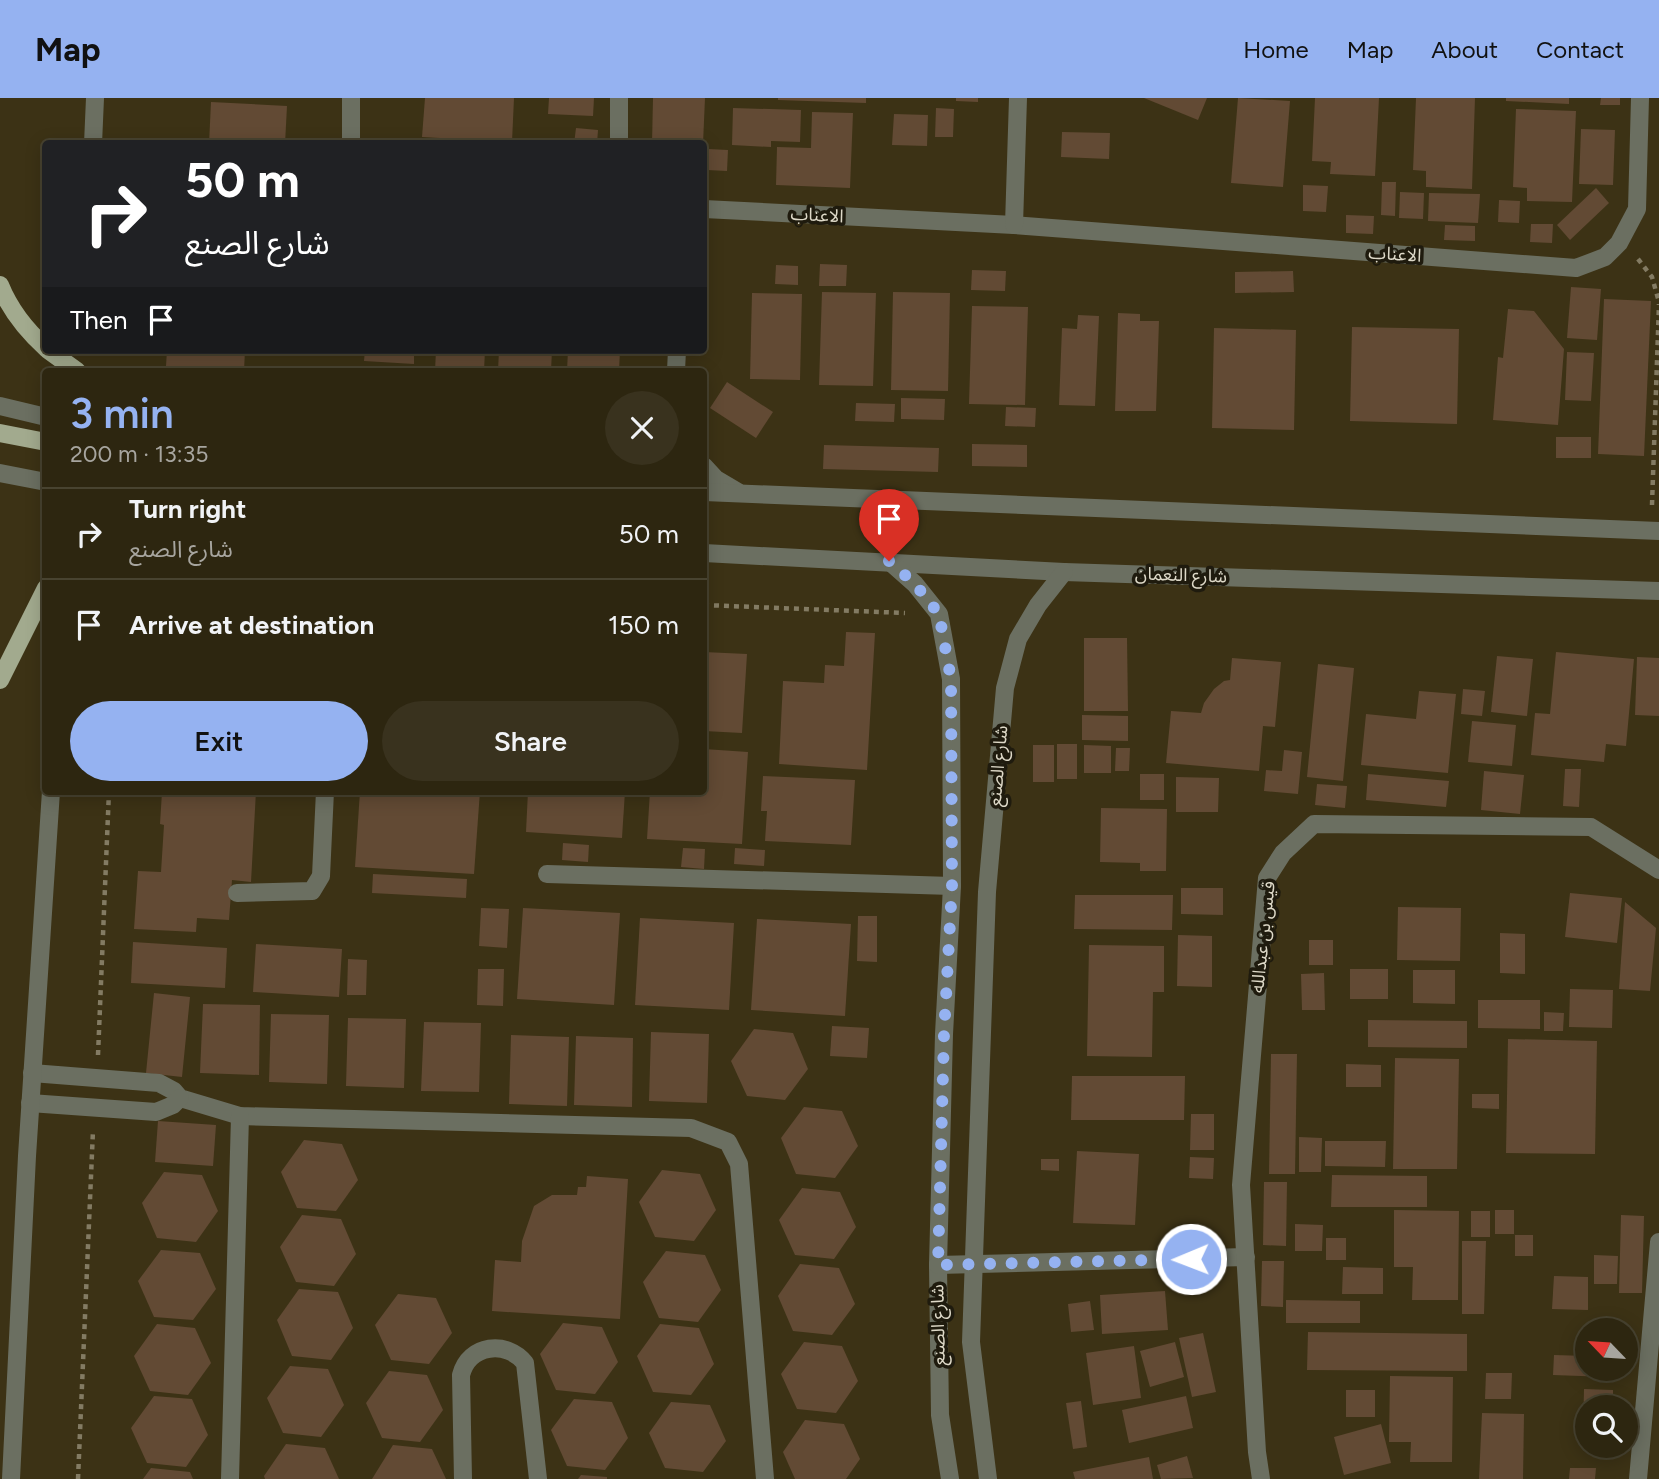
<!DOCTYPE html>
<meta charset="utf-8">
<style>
:root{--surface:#2d2610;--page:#39321e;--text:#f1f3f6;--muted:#a7a59f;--line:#484330;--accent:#95b2f1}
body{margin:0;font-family:Figtree,"Noto Sans Arabic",sans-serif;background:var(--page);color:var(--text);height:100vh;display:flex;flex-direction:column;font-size:26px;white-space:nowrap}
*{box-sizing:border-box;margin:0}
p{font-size:23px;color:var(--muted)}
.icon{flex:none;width:38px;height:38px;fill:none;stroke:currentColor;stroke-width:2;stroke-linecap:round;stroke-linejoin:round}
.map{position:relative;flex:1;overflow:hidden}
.drawer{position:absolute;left:42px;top:270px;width:665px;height:427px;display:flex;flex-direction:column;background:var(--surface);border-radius:7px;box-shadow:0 4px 18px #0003,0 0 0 2px var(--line)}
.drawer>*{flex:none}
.top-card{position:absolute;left:42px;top:42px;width:665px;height:214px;border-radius:7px;box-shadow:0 4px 18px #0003,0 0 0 2px var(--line);background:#202124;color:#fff;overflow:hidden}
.needle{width:46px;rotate:295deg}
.buttons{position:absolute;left:1575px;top:1220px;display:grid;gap:14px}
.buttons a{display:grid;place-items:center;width:63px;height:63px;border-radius:50%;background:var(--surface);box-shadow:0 4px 18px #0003,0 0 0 2px var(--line);font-size:35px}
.pin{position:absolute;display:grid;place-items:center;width:60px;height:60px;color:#fff;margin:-72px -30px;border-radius:50% 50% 50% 0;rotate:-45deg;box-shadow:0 0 7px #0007}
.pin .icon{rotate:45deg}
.me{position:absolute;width:77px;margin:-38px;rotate:269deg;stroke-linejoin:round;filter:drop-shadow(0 0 5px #0008)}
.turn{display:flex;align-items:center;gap:24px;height:147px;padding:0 28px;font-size:32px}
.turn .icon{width:91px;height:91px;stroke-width:2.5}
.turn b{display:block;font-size:49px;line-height:60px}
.then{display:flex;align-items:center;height:66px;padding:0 28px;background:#0003;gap:14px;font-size:26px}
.round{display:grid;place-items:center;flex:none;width:74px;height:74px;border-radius:37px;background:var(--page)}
.summary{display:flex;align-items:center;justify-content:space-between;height:119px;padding:0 28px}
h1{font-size:42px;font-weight:600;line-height:52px;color:var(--accent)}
.primary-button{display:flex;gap:14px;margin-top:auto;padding:14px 28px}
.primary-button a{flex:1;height:80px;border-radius:42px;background:var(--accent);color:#111;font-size:28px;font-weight:600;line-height:80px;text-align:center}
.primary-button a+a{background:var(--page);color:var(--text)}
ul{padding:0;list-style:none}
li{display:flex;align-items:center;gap:21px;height:91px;padding:0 28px;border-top:2px solid var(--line)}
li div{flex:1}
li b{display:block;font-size:26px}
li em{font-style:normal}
header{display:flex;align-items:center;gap:42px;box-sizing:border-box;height:98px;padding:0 35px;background:var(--accent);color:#111}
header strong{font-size:33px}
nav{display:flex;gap:38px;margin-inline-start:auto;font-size:24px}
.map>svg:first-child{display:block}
.building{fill:#624a34}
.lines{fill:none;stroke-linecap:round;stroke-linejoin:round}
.path{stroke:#837b63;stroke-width:4.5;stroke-dasharray:5 5;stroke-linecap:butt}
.minor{stroke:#6b6f61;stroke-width:18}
.major{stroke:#a2aa8e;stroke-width:18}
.route{stroke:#95b2f1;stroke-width:12;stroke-dasharray:0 21.6}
.labels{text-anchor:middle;stroke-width:7;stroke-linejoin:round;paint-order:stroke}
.street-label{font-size:18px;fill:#ded9c8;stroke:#1f1b0e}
</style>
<header>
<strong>Map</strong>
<nav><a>Home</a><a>Map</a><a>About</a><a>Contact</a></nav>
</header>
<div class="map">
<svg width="1659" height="1381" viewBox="0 0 1659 1381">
<rect width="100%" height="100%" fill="#3c3215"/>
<g class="building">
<polygon points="425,0 514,0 512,44 422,39"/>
<polygon points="549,0 594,0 593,18 548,16"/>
<polygon points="653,0 705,0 703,46 652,46"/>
<polygon points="778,0 866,0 866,5 778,2"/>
<polygon points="956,0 978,0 978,4 956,3"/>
<polygon points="1144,0 1207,0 1198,22"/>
<polygon points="1238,0 1290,3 1283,89 1231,85"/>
<polygon points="1315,0 1379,0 1375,78 1330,76 1331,64 1312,63"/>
<polygon points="1416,0 1475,0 1472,91 1426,89 1426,73 1413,72"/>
<polygon points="1506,0 1569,0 1569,6 1506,3"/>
<polygon points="1601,0 1620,0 1620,7 1600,7"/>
<polygon points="211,4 287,8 285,46 209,46"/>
<polygon points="733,10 801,12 800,44 771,43 771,49 732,47"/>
<polygon points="936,10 954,11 953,39 935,39"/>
<polygon points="1516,11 1576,13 1572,104 1527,103 1527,90 1513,89"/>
<polygon points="812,14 853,15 850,90 776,87 777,49 811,50"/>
<polygon points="894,16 928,17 927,48 892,47"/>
<polygon points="576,30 598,32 597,46 574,46"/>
<polygon points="1581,31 1615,32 1613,87 1579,86"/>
<polygon points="1062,34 1110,35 1109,61 1061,59"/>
<polygon points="708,51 728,52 727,73 707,72"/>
<polygon points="1382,84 1396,84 1395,118 1381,117"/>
<polygon points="1303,87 1328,88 1326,114 1303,113"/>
<polygon points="1596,90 1609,105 1570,142 1557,127"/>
<polygon points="1400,94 1424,95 1423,121 1399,120"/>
<polygon points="1429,95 1480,96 1478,125 1428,123"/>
<polygon points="1499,102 1520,103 1519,125 1498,124"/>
<polygon points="1346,117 1374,118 1373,136 1346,135"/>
<polygon points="1531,126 1553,126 1552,145 1530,144"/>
<polygon points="1445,127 1475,128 1475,143 1444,142"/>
<polygon points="820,166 847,167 846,188 819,188"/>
<polygon points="776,167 798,168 798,187 775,186"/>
<polygon points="972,172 1006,173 1005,193 971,192"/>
<polygon points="1293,173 1294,194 1235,195 1235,174"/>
<polygon points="1571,189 1601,191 1597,242 1567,240"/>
<polygon points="822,194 876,195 873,288 819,287"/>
<polygon points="893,194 950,195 948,293 891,292"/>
<polygon points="752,195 802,196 800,282 750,281"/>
<polygon points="1604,201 1651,203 1644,358 1598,356"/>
<polygon points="972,208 1028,209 1025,307 969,306"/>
<polygon points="1508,211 1534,213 1564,251 1558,327 1493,322 1498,259 1503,260"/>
<polygon points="1118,215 1140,216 1140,223 1159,223 1156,313 1115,313"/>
<polygon points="1078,217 1099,218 1095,308 1059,307 1062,230 1077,231"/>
<polygon points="1352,229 1459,231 1457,326 1350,323"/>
<polygon points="1214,230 1296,232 1294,332 1212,330"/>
<polygon points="167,252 245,252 244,273 166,268"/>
<polygon points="365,252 414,252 414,266 364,263"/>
<polygon points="436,252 485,252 484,273 435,273"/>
<polygon points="499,252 552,252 551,273 498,273"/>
<polygon points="568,252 620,252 619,273 567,273"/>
<polygon points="1567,254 1594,255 1591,303 1565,302"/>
<polygon points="727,284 773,314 756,340 710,310"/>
<polygon points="901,300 945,301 944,322 901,321"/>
<polygon points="856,305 895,306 894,324 855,323"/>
<polygon points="1006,309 1036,310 1035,329 1005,328"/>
<rect x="1556" y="339" width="35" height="21"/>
<polygon points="972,346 1027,347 1027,369 972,368"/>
<polygon points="824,347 939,350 938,374 823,371"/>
<polygon points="846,534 875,535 867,672 779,666 783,583 824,585 825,567 844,568"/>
<polygon points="1084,540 1127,540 1128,613 1084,613"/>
<polygon points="704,554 747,556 742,635 704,633"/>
<polygon points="1556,554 1634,561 1626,648 1606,646 1604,664 1531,657 1535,615 1550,616"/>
<polygon points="1497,558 1533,561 1527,618 1491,614"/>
<polygon points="1637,559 1659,560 1659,618 1635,617"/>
<polygon points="1232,560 1281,564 1275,629 1263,628 1259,673 1166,665 1171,613 1201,615 1204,605 1214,591 1224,583 1230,582"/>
<polygon points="1318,566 1354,570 1343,683 1307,679"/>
<polygon points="1463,591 1485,593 1482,618 1461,616"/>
<polygon points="1419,593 1456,596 1448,675 1361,667 1366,616 1416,621"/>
<polygon points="1082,617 1128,618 1128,643 1082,642"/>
<polygon points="1472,623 1516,627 1512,668 1468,664"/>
<rect x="1057" y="646" width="20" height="35"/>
<rect x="1033" y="647" width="21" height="37"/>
<polygon points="1084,647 1111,648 1111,675 1084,675"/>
<polygon points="1116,650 1130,650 1129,673 1115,673"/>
<polygon points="704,651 748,654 742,746 647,741 650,693 704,693"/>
<polygon points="1284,652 1302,654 1298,696 1264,693 1266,672 1282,673"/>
<polygon points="1565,671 1581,671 1579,709 1563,708"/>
<polygon points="1484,673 1524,677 1520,716 1481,712"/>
<rect x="1140" y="676" width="24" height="26"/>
<polygon points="1368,676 1449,683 1446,709 1366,702"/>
<polygon points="763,678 855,682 851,747 765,743 767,713 761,713"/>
<polygon points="1176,679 1219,680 1218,714 1176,714"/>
<polygon points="1317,686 1347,688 1345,710 1315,707"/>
<polygon points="256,693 251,784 232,782 229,822 197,820 196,834 134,831 138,773 161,774 164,727 160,726 162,694"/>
<polygon points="360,693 480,693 474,776 355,769"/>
<polygon points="528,693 625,693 622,740 526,734"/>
<polygon points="1101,710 1167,711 1166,773 1140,773 1140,765 1100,764"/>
<polygon points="563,745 589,747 588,764 562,762"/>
<polygon points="683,750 705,751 704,771 681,769"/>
<polygon points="735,750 765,752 764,768 734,766"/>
<polygon points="373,776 467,781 466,800 372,795"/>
<polygon points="1181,790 1223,790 1223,817 1181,816"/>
<polygon points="1570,795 1622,800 1617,845 1565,839"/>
<polygon points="1075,797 1173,797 1172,832 1074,831"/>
<polygon points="1625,804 1656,830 1650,893 1619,891"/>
<polygon points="1398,809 1461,810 1460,863 1397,862"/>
<polygon points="481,810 509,811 507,850 479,848"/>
<polygon points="523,810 620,815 614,907 517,901"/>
<polygon points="858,818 877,818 877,864 857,863"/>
<polygon points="640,820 734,825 729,912 635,907"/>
<polygon points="757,821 851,826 845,918 751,912"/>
<polygon points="1500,835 1525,836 1525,876 1500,875"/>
<polygon points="1178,837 1212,838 1212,889 1177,888"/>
<rect x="1309" y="842" width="24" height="25"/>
<polygon points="133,844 227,850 225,890 131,885"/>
<polygon points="256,846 342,851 339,899 253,894"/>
<polygon points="1089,847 1164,848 1164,894 1153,894 1152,959 1087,958"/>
<polygon points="348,861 367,862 366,897 347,897"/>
<polygon points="478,871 504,871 503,908 477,907"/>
<rect x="1350" y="871" width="38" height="30"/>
<polygon points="1413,872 1455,872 1455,906 1413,905"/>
<polygon points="1324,875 1325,912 1302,912 1301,876"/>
<polygon points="1570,891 1613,892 1612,930 1569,929"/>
<polygon points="154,895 190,899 182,979 146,975"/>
<polygon points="1478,902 1540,902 1540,931 1478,930"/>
<polygon points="203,906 260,907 259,977 200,975"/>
<polygon points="1544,914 1564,915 1563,933 1544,933"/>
<polygon points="271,916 329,917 327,986 269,984"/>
<polygon points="348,920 406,921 404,990 346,988"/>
<polygon points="1368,922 1467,923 1467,950 1368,949"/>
<polygon points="424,924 481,925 479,994 421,993"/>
<polygon points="832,928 869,930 867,960 830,958"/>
<polygon points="754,931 793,935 808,971 785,1002 747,998 731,963"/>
<polygon points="651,934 709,936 707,1005 649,1003"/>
<polygon points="511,937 569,939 567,1008 509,1006"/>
<polygon points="576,938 633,940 632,1009 574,1007"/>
<polygon points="1508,941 1597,943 1595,1056 1506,1055"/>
<polygon points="1271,956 1297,956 1295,1076 1269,1076"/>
<polygon points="1395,960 1459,961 1457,1071 1393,1071"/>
<polygon points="1346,966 1381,967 1381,989 1346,989"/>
<polygon points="1072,978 1185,978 1184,1022 1071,1022"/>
<polygon points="1472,996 1499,996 1499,1011 1472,1010"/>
<polygon points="804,1009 842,1013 858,1048 835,1080 796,1076 781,1040"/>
<polygon points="1191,1016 1214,1016 1214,1052 1190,1052"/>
<polygon points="158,1023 216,1027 213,1068 155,1064"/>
<polygon points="1299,1039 1322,1040 1321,1074 1299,1074"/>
<polygon points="304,1042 342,1046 358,1082 336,1113 297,1110 281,1074"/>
<polygon points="1325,1043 1386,1043 1385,1069 1325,1068"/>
<polygon points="1077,1053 1139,1056 1135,1127 1073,1125"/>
<polygon points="1190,1059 1214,1060 1213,1081 1189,1080"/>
<polygon points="1041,1061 1059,1061 1059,1073 1041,1072"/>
<polygon points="662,1072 700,1076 716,1112 694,1143 655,1139 639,1104"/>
<polygon points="164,1074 202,1077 218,1113 196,1144 157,1140 142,1105"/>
<polygon points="1332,1077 1427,1078 1427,1109 1331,1109"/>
<polygon points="587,1078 628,1081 620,1221 492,1213 495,1162 521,1164 522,1143 534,1108 552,1097 577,1097 578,1089 586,1089"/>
<polygon points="1264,1084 1287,1084 1286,1148 1263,1147"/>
<polygon points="802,1090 840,1094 856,1129 834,1161 795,1157 779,1122"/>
<polygon points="1394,1112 1459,1113 1458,1202 1412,1202 1413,1169 1394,1169"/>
<rect x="1495" y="1112" width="19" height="24"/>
<rect x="1471" y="1113" width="19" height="26"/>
<polygon points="302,1117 341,1121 356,1156 334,1188 296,1184 280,1149"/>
<polygon points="1621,1117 1644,1118 1642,1195 1619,1195"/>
<polygon points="1295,1126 1323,1127 1322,1153 1295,1153"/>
<rect x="1515" y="1137" width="18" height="21"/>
<rect x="1326" y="1140" width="20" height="22"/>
<polygon points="1462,1143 1486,1143 1484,1216 1462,1216"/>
<polygon points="161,1152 200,1155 216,1191 193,1222 154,1219 138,1183"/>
<polygon points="666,1153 705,1157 721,1192 698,1224 659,1220 643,1184"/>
<polygon points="1594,1157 1618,1158 1617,1186 1594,1186"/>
<polygon points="1262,1163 1284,1163 1283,1209 1261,1208"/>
<polygon points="800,1166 839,1170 855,1206 832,1237 793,1233 778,1198"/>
<polygon points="1343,1169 1383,1170 1383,1196 1342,1196"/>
<polygon points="1554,1178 1588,1179 1588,1212 1552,1211"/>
<polygon points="299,1191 338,1194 353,1230 331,1262 292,1258 277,1222"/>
<polygon points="1165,1193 1168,1232 1102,1236 1100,1197"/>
<polygon points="398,1196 436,1200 452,1235 429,1266 391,1262 375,1227"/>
<polygon points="1286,1202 1360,1203 1360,1225 1286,1225"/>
<polygon points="1090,1203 1094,1232 1071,1234 1068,1206"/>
<polygon points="563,1225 602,1229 618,1264 595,1296 556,1292 540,1256"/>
<polygon points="157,1226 195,1230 211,1265 188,1297 150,1293 134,1258"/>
<polygon points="660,1226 699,1230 714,1266 691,1297 653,1294 637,1258"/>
<polygon points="1308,1234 1467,1236 1467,1273 1307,1272"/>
<polygon points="1203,1235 1216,1294 1192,1299 1179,1240"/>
<polygon points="804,1244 842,1248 858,1283 836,1315 797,1311 781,1276"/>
<polygon points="1175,1244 1184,1279 1150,1289 1140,1253"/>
<polygon points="1134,1248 1141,1300 1093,1307 1086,1255"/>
<polygon points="1554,1257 1587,1258 1587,1270 1609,1270 1608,1279 1553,1277"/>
<polygon points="290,1268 328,1271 344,1307 321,1339 283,1335 267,1300"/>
<polygon points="389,1273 427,1277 443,1312 420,1344 382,1340 366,1305"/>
<polygon points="1486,1275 1512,1275 1511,1301 1485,1301"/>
<polygon points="1390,1278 1453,1279 1452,1364 1410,1364 1411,1344 1389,1344"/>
<polygon points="1584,1291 1613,1292 1613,1309 1587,1309 1587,1335 1583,1335"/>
<rect x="1346" y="1292" width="29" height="27"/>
<polygon points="154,1298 192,1301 208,1337 186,1369 147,1365 131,1330"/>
<polygon points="1186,1298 1193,1330 1129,1345 1122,1312"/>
<polygon points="574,1301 612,1304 628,1340 605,1372 567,1368 551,1332"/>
<polygon points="1081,1303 1087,1349 1073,1351 1066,1305"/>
<polygon points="671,1304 710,1307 726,1343 703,1374 665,1370 649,1335"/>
<polygon points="1482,1315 1524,1316 1523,1381 1479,1381"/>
<polygon points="805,1322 844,1326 860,1361 846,1381 795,1381 783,1354"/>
<polygon points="1381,1326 1391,1365 1344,1377 1334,1339"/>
<polygon points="286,1346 325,1350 339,1381 265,1381 264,1378"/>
<polygon points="393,1347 432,1351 446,1381 372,1381"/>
<polygon points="1187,1358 1193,1380 1161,1381 1157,1367"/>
<polygon points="1149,1359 1153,1381 1075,1381 1073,1374"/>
<polygon points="151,1370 190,1374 193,1381 143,1381"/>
<polygon points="1570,1370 1596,1370 1595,1381 1569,1381"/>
<polygon points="581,1377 607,1379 607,1381 578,1381"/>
</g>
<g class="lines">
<g class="path">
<polyline points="1638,161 1652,179 1659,204"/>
<polyline points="1652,407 1659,206"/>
<polyline points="704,507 905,515"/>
<polyline points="98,957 109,693"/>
<polyline points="78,1381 93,1032"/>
</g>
<g class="minor">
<polyline points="619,0 619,46"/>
<polyline points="93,46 95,0"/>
<polyline points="351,46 351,0"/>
<polyline points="704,111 1014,127 1576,170 1605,159 1619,145 1637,111 1640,0"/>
<polyline points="1014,127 1018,0"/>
<polyline points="676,273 677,252"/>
<polyline points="0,308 46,319"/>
<polyline points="704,368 716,381 738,394"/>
<polyline points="0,375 46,384"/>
<polyline points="704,394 1659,433"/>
<polyline points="704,455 1064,474 1659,493"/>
<polyline points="889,463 915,486 939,516 951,581 952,788 944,936 938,1167 940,1317 950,1381"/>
<polyline points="547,776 952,788"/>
<polyline points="237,795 312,793 321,778 325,693"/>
<polyline points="32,975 159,985 174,993 180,1000 240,1018 691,1030 728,1044 739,1066 765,1381"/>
<polyline points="30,1005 156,1014 173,1007 180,1000"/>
<polyline points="938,1167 1246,1159"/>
<polyline points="11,1381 27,1058 51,693"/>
<polyline points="230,1381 240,1018"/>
<path d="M463 1381 461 1277C469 1246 507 1242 525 1265L538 1381"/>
<polyline points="988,1381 971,1244 987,794 1005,590 1018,541 1038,507 1064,474"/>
<polyline points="1261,1381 1257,1354 1241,1087 1267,780 1283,755 1314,726 1591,729 1659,772"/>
<polyline points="1638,1381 1659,1144"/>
</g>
<g class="major">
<path d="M0 187C10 212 26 232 46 250"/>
<polyline points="48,252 77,273"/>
<polyline points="0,335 46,344"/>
<polyline points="0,582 46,490"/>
</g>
</g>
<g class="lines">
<polyline class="route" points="889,463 915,486 939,516 951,581 952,788 944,936 938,1167 1191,1161"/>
</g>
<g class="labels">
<g class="street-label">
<text transform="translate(817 117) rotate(3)" y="6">الاعناب</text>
<text transform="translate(1395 156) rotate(4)" y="6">الاعناب</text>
<text transform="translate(1181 477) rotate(2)" y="6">شارع النعمان</text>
<text transform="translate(998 668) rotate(-85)" y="6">شارع الصنع</text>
<text transform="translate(1263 839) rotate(-84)" y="6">قيس بن عبدالله</text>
<text transform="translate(938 1227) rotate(-91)" y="6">شارع الصنع</text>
</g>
</g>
</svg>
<div class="buttons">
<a><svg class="needle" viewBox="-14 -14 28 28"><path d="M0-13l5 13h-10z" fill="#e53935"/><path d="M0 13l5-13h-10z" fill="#a7a59f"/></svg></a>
<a><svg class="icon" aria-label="search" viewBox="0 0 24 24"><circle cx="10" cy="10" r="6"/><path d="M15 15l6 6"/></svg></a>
</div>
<div class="pin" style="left:889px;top:463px;background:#d93025"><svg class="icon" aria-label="arrive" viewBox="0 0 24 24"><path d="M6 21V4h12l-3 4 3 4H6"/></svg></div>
<svg class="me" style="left:1191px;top:1161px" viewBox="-20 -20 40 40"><circle r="17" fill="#95b2f1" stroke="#fff" stroke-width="3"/><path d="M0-11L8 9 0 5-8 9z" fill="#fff"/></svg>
<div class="top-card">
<div class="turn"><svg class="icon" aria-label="right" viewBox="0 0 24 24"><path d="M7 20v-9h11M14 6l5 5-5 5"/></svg><div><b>50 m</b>شارع الصنع</div></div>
<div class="then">Then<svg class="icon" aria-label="arrive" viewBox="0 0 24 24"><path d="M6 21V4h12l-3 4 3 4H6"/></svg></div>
</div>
<section class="drawer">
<div class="summary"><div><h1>3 min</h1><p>200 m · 13:35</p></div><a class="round"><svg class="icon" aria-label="close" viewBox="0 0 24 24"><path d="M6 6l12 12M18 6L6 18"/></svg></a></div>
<ul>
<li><svg class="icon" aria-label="right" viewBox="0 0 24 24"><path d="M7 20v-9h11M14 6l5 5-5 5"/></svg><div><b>Turn right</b><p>شارع الصنع</p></div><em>50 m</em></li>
<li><svg class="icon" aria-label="arrive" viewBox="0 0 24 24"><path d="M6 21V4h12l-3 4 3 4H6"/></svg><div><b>Arrive at destination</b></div><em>150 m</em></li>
</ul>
<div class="primary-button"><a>Exit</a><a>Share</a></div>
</section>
</div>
